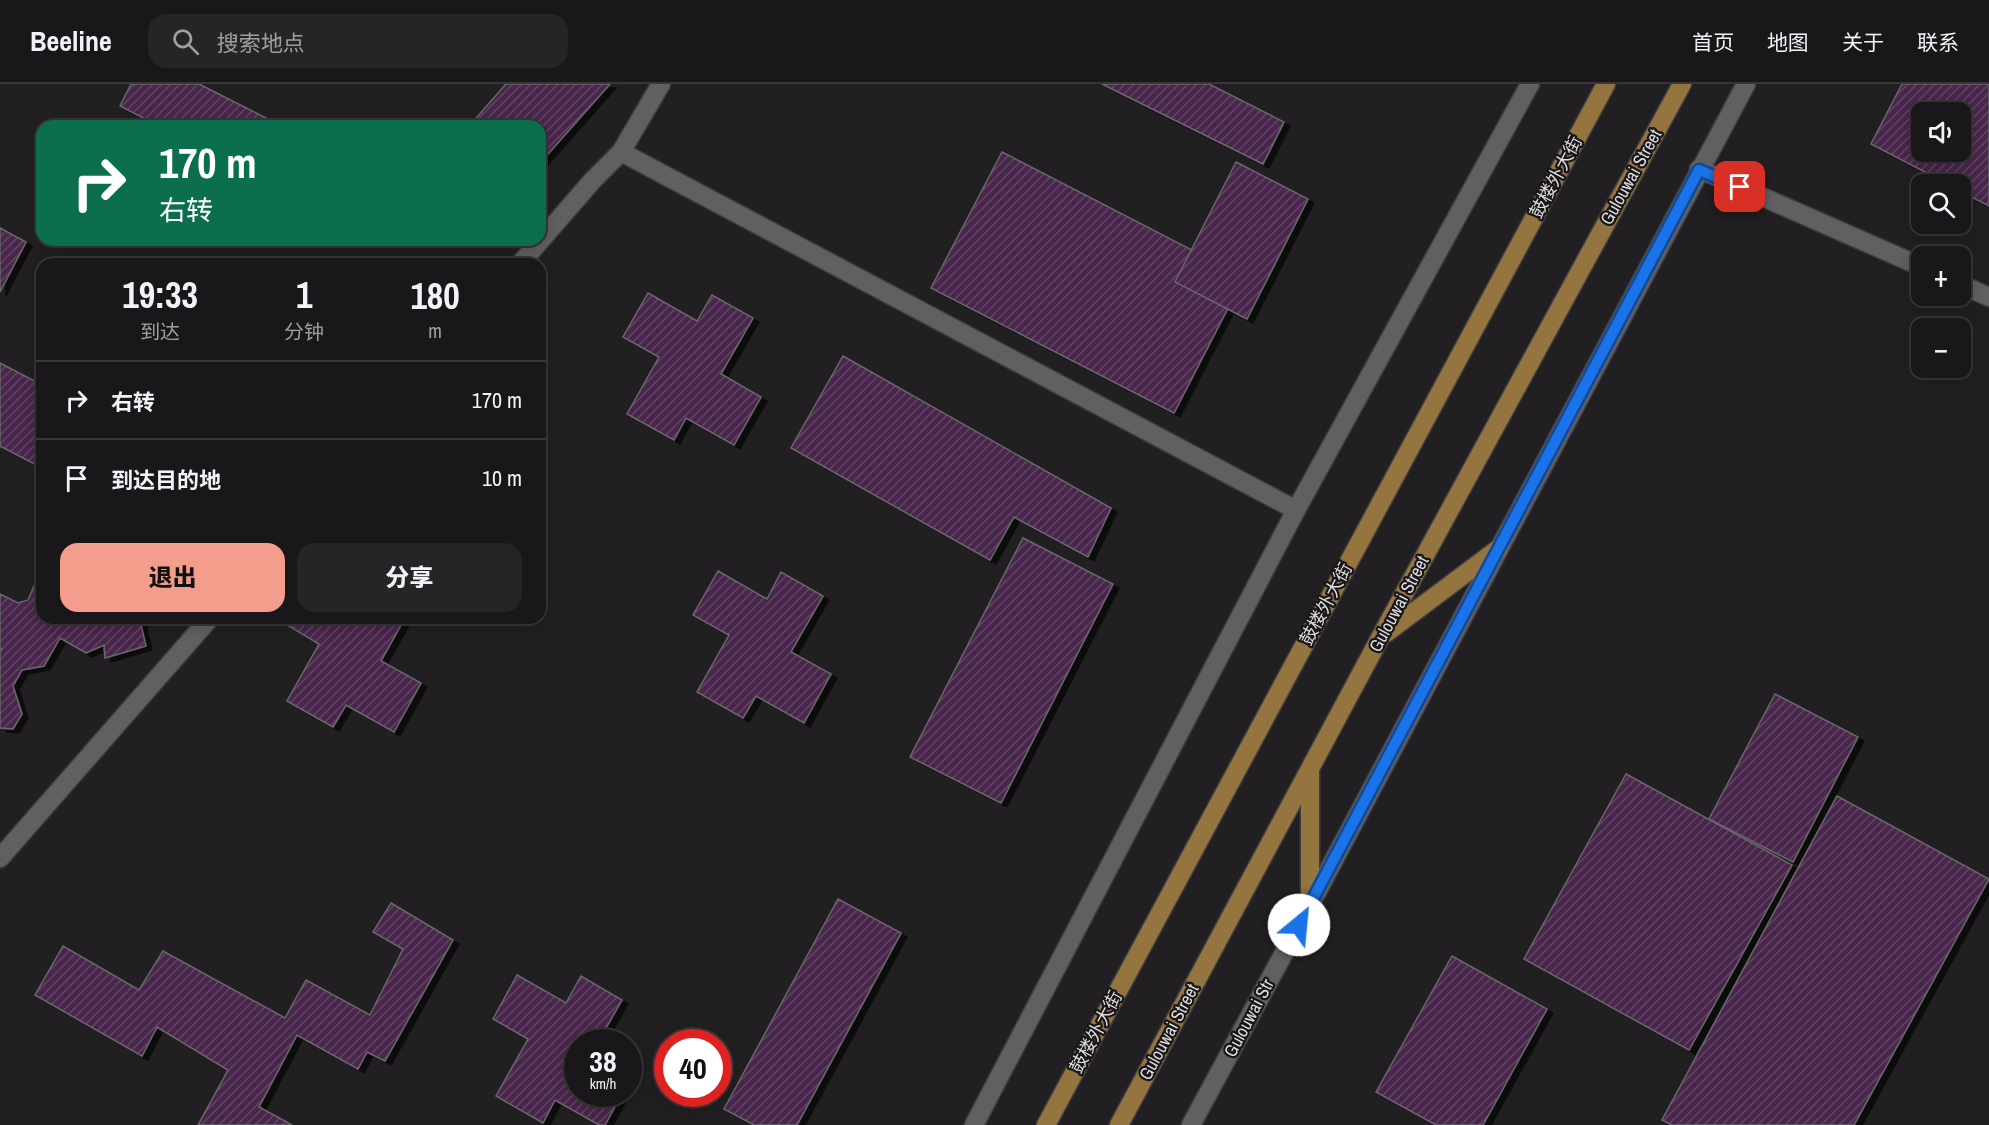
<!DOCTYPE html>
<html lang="zh">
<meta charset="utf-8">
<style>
:root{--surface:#191719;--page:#262426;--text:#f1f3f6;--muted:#9f9fa2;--line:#373638;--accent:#f49d8c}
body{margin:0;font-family:"Archivo Narrow","Noto Sans SC",sans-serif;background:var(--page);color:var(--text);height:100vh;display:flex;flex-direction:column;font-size:22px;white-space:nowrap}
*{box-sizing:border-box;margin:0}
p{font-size:20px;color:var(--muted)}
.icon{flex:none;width:33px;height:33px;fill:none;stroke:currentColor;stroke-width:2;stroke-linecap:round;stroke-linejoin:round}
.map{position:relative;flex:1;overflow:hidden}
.panel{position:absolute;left:36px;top:174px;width:510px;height:366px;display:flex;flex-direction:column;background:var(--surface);border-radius:18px;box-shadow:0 3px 15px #0003,0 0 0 2px var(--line)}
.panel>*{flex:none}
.banner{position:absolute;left:36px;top:36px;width:510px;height:126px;border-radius:18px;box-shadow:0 3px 15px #0003,0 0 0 2px var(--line);background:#0b6e4f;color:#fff;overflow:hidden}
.buttons{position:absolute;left:1911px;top:18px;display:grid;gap:12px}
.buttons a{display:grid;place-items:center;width:60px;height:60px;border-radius:12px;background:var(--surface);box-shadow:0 3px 15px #0003,0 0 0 2px var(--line);font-size:30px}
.speed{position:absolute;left:564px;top:945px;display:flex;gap:12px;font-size:30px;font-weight:700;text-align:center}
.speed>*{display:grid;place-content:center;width:78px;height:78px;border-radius:50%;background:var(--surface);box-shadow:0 3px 15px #0003,0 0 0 2px var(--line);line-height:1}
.speed small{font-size:15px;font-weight:400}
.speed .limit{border:9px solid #d22;background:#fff;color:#111}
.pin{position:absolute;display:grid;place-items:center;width:51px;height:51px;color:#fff;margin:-26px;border-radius:12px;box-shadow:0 3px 9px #0006}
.me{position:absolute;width:66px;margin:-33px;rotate:28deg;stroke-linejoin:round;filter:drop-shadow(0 0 4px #0008)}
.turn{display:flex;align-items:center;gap:21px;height:126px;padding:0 24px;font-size:27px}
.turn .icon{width:78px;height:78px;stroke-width:2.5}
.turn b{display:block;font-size:42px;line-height:51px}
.eta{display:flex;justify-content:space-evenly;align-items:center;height:102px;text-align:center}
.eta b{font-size:36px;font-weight:800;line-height:42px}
.primary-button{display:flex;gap:12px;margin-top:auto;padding:12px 24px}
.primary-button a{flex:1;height:69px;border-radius:18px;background:var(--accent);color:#111;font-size:24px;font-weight:800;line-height:69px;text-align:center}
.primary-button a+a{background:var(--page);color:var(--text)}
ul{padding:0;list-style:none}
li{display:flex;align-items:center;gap:18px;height:78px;padding:0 24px;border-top:2px solid var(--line)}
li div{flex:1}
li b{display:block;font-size:22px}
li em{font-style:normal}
header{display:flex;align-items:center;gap:36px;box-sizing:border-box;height:84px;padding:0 30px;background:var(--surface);border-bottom:2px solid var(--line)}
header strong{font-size:28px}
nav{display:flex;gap:33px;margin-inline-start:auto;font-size:21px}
.search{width:420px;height:54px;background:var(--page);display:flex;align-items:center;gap:15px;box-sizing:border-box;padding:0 21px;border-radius:18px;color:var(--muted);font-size:22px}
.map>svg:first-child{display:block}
.building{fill:url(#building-hatch);stroke:#6a676a;stroke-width:1.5;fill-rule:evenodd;filter:url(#shadow)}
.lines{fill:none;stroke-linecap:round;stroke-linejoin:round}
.minor-casing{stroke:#3e3c3e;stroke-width:21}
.major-casing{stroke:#3e3c3e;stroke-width:21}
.minor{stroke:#625f62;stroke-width:18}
.major{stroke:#94743f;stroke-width:18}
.route-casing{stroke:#114b97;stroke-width:15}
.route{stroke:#1a73e8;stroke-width:10}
.labels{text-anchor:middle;stroke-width:4.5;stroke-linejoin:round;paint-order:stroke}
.street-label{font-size:18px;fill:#dedcde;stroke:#181618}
</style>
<header>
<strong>Beeline</strong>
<div class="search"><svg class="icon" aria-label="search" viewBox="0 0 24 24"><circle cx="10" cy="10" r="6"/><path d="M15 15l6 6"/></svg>搜索地点</div>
<nav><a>首页</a><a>地图</a><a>关于</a><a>联系</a></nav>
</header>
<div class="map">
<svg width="1989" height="1041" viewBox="0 0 1989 1041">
<defs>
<pattern id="building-hatch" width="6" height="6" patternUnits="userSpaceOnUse" patternTransform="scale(1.5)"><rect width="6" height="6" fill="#48254b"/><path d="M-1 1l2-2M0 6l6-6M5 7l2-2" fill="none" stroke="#624464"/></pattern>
<filter id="shadow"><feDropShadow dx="6" dy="4" stdDeviation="0" flood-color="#0009"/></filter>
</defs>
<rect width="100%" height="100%" fill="#211f21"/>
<g class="building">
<polygon points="131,0 199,0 282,42 159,42 120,22"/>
<polygon points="506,0 610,0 540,79 540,42 469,42"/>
<polygon points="1102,0 1209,0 1284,38 1263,80"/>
<path d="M1902 0H1989V122L1960 107V100H1948L1871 60ZM1922 28H1960V68H1922Z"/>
<polygon points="1002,68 1244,193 1174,329 931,204"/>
<polygon points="1236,78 1308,115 1247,235 1175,198"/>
<polygon points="0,144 26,158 0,208"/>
<polygon points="648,209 697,237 712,211 753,234 721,290 761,313 734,361 686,334 674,356 627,330 659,273 623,253"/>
<polygon points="843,272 1111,424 1088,473 1014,433 990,476 791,364"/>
<polygon points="0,279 42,301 42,384 0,362"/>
<polygon points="1023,454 1113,500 1001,719 910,673"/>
<polygon points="718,487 767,515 781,488 823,512 791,568 831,590 804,639 756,612 743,634 697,608 729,551 693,531"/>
<polygon points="42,492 42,534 168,534 140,537 146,562 105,574 104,561 86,569 60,554 44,582 22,586 13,602 22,630 13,645 0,644 0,568 2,565 0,564 0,510 18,519 28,516 38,493"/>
<polygon points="287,534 405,534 381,577 421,599 394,648 346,621 333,643 287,617 319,560 284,539"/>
<polygon points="1775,610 1858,653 1793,778 1709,735"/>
<polygon points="1626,690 1792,781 1689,966 1524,875"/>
<polygon points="1837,712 1989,795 1854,1041 1672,1041 1662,1036"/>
<polygon points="838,815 901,849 797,1041 754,1041 724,1025"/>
<polygon points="391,819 453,856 385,977 367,968 358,985 297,951 259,1023 292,1041 198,1041 228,986 157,943 142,972 35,911 63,862 139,906 163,867 285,934 306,896 370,931 403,865 373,848"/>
<polygon points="1452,872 1547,925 1483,1041 1436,1041 1376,1008"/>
<polygon points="517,891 566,919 581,892 622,916 598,958 578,958 578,1010 622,1010 605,1041 599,1041 555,1016 543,1039 496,1012 528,955 493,935"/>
</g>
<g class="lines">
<g class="minor-casing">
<g id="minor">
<polyline points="621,68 1296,426"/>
<polyline points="1699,85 1922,183"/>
<polyline points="520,180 593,96 621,68 661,0"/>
<polyline points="1960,200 1989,213"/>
<polyline points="0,774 210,534"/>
<polyline points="974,1041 1296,426 1530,0"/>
<polyline points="1191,1041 1310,821 1746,0"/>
</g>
</g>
<g class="major-casing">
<g id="major">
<polyline points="1386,549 1498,465"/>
<polyline points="1310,688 1310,821"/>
<polyline points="1046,1041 1606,0"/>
<polyline points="1119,1041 1380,554 1682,0"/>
</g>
</g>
<use href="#minor" class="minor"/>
<use href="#major" class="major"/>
</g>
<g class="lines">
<g class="route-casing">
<polyline id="route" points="1299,841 1699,86 1740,103"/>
</g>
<use href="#route" class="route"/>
</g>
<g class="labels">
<g class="street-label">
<text transform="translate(1556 93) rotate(-62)" y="6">鼓楼外大街</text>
<text transform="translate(1631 93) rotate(-61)" y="6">Gulouwai Street</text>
<text transform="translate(1326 520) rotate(-62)" y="6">鼓楼外大街</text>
<text transform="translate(1399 520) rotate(-62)" y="6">Gulouwai Street</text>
<text transform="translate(1249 934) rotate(-62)" y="6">Gulouwai Str</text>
<text transform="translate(1096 948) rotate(-62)" y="6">鼓楼外大街</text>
<text transform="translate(1169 948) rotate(-62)" y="6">Gulouwai Street</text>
</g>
</g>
</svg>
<div class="buttons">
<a><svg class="icon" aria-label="sound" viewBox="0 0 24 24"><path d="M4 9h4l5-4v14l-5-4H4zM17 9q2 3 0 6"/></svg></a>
<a><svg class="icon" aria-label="search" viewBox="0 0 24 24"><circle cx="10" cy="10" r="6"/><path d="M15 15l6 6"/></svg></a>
<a>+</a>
<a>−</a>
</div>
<div class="speed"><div>38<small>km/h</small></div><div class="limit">40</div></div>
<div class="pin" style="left:1740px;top:103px;background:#d93025"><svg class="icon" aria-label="arrive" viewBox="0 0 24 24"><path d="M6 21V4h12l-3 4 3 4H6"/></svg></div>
<svg class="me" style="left:1299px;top:841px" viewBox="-20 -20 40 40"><circle r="19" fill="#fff"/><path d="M0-13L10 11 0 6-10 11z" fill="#1a73e8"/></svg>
<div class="banner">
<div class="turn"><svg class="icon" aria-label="right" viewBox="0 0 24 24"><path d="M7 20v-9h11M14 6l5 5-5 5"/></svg><div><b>170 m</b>右转</div></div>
</div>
<section class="panel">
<div class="eta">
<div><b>19:33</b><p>到达</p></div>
<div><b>1</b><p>分钟</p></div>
<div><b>180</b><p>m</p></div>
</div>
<ul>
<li><svg class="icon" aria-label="right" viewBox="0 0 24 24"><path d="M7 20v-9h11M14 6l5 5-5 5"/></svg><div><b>右转</b></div><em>170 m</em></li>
<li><svg class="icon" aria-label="arrive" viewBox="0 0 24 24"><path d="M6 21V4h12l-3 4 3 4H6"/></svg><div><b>到达目的地</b></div><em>10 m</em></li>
</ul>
<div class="primary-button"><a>退出</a><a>分享</a></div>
</section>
</div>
